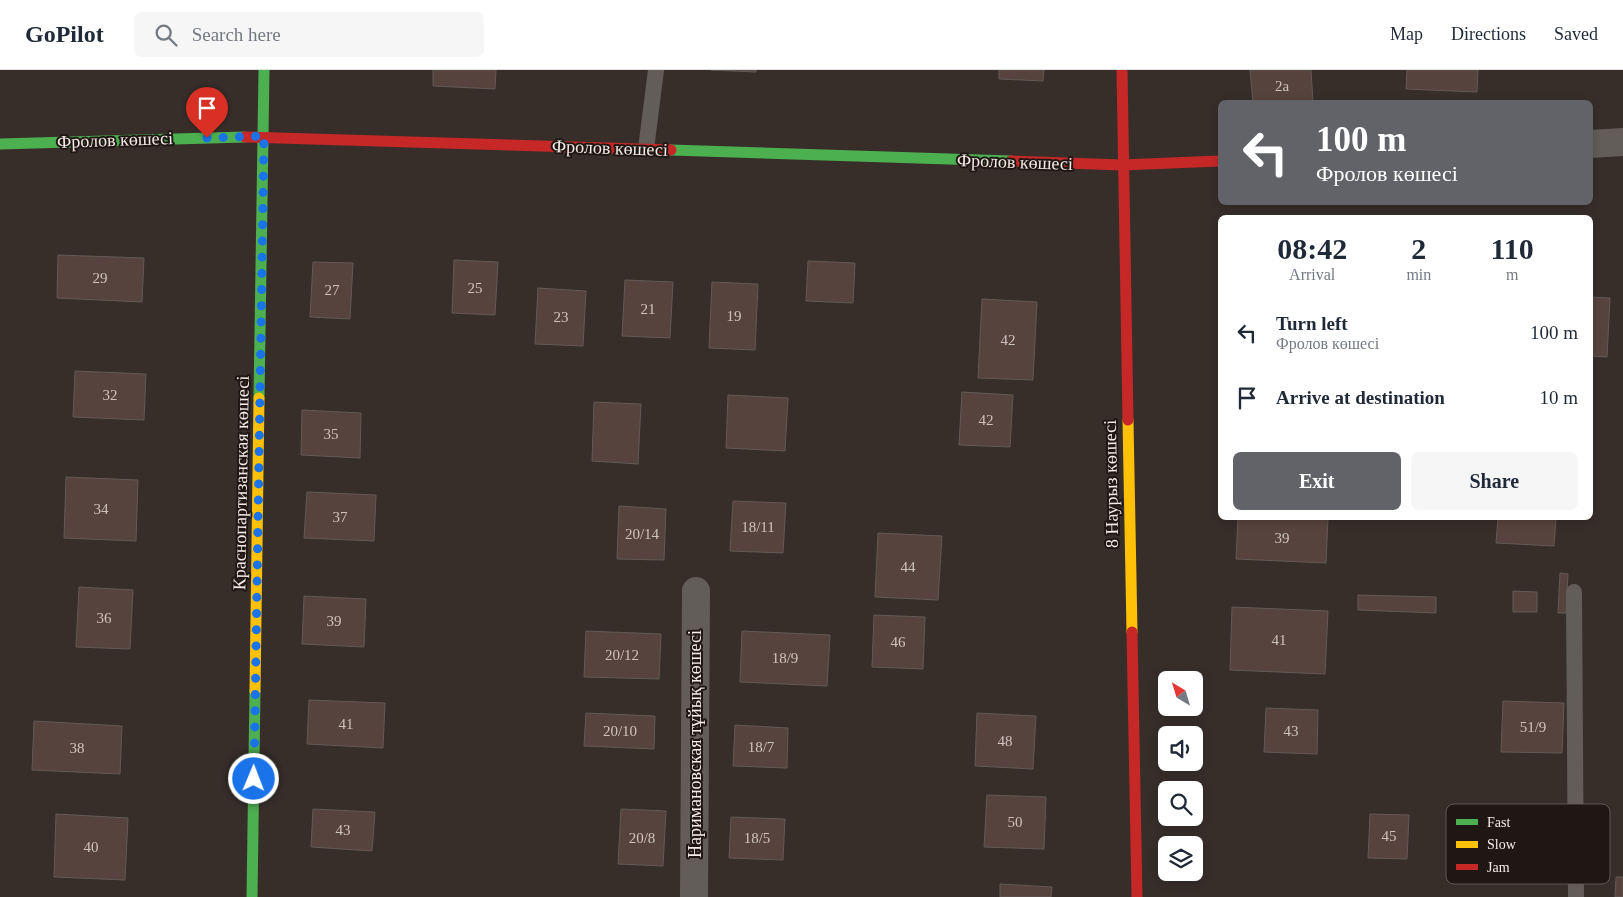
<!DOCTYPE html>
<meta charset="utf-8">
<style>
:root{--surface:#fff;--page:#f6f6f7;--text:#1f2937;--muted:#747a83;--line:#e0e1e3;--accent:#626368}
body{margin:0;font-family:Georgia,serif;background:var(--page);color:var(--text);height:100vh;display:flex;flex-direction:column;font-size:19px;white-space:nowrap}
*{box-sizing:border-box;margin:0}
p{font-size:16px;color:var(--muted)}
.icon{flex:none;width:28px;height:28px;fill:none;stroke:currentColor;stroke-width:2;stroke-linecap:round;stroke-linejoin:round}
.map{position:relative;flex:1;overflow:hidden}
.side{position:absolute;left:1218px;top:145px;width:375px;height:305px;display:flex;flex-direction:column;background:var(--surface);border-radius:8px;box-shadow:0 2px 8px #0003}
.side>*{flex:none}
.top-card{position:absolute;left:1218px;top:30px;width:375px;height:105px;border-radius:8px;box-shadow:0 2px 8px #0003;background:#626368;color:#fff;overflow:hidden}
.needle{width:32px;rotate:322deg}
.fabs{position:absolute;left:1158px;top:601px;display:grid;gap:10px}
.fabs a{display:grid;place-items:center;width:45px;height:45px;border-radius:8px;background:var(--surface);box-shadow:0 2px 8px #0003;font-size:25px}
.pin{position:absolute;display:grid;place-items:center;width:42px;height:42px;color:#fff;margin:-51px -21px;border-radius:50% 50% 50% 0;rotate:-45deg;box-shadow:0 0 5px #0007}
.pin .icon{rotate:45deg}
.me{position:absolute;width:55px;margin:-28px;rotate:1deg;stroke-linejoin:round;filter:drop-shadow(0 0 4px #0008)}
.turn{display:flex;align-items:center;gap:18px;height:105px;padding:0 15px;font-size:22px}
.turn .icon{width:65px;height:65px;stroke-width:2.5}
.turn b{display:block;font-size:35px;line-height:42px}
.eta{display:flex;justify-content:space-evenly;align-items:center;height:85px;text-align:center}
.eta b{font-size:30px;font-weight:700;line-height:35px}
.button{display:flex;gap:10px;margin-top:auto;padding:10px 15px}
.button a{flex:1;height:58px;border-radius:8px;background:var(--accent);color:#fff;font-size:20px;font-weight:700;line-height:58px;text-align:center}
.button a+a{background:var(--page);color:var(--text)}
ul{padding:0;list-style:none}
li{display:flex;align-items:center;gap:15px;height:65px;padding:0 15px}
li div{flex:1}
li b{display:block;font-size:19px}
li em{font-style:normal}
header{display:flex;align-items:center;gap:30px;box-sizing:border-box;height:70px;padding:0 25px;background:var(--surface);border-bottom:1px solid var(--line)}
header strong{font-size:24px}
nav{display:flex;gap:28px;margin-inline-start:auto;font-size:18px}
.search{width:350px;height:45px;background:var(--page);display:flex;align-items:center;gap:12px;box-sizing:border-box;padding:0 18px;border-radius:8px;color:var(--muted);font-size:19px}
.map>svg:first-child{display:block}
.building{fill:#57433d;stroke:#625a57}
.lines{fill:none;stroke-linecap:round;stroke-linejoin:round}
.lane{stroke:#635d5a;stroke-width:16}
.street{stroke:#635d5a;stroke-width:28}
.fast{stroke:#4caf50;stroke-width:11}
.slow{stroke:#ffc107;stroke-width:11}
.jam{stroke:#c62828;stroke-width:11}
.route{stroke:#1a73e8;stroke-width:9;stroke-dasharray:0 16.2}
.labels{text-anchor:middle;stroke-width:4;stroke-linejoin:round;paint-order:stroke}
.number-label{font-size:15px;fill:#cec2bc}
.street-label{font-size:18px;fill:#f6ece7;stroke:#1e1713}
.key{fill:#1e1713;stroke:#5f5753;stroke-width:1}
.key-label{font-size:14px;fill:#f6ece7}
</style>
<header>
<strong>GoPilot</strong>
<div class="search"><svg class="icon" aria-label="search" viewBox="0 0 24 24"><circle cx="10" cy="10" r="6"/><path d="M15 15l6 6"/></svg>Search here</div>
<nav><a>Map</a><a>Directions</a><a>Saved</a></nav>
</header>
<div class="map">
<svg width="1623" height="827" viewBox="0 0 1623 827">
<rect width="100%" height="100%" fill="#372e2a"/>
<g class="building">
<polygon points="433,0 496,0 495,19 433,16"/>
<polygon points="711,0 756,0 756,2"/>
<polygon points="999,0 1044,0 1043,11 999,9"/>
<polygon points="1250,0 1311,0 1313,32 1253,32"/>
<polygon points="1407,0 1478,0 1477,22 1406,19"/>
<polygon points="58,185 144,188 142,232 57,228"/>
<polygon points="454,190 498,192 495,245 452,243"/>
<polygon points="808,191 855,193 853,233 806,231"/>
<polygon points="313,192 353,193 350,249 310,247"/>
<polygon points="625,210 673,212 670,268 622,266"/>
<polygon points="712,212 758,214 755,280 709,278"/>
<polygon points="538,218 586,221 583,276 535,274"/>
<polygon points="1590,227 1610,228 1607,287 1590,286"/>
<polygon points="982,229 1037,232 1033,310 978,308"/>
<polygon points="75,301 146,304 144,350 73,347"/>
<polygon points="962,322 1013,325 1010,377 959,375"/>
<polygon points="728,325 788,328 785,381 726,378"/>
<polygon points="594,332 641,334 638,394 592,391"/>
<polygon points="302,340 361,343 360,388 301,385"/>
<polygon points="66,407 138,410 136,471 64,468"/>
<polygon points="307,422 376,425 374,471 304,468"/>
<polygon points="733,431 786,433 783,483 730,481"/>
<polygon points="619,436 666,439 664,490 617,489"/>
<polygon points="1238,448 1328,448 1326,493 1236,489"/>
<polygon points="1498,448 1556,448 1554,476 1496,473"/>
<polygon points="878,463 942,466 938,530 875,527"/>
<polygon points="1560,503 1568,504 1566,543 1558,543"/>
<polygon points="79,517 133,520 130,579 76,577"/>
<polygon points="1513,521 1537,522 1537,542 1513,542"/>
<polygon points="1358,525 1436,527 1436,543 1358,540"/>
<polygon points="304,526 366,529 364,577 302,574"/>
<polygon points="1232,537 1328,541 1325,604 1230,600"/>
<polygon points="874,545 925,547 923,599 872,597"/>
<polygon points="586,561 661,564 659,609 584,607"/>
<polygon points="742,561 830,565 827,616 740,612"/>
<polygon points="309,630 385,633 383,678 307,674"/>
<polygon points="1503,631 1564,633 1562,683 1501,682"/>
<polygon points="1266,638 1318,640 1317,684 1264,682"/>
<polygon points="586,643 655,646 654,679 584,676"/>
<polygon points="977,643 1036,646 1033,699 975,696"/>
<polygon points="34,651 122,656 120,704 32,700"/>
<polygon points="735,655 788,658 787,698 733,696"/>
<polygon points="987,725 1046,727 1044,779 984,777"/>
<polygon points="313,739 375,742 372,781 311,777"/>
<polygon points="621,739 666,741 663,796 618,794"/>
<polygon points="56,744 128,748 125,810 54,807"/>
<polygon points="1370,744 1409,745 1407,789 1368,788"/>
<polygon points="731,747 785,749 783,790 729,788"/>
<polygon points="1616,807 1623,807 1623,827 1615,827"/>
<polygon points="1000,814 1052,817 1051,827 1000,827"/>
</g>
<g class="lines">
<g class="lane">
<polyline points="646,79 656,0"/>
<polyline points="1574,522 1576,827"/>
</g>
<g class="street">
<polyline points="1590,74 1623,72"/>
<polyline points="694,827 696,521"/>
</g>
<g class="fast">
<polyline points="0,74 245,67"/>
<polyline points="671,80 1011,91"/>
<polyline points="259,328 264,0"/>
<polyline points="252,827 255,621"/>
</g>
<g class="slow">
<polyline points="1128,350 1132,562"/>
<polyline points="255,621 259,328"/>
</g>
<g class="jam">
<polyline points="1122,0 1128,350"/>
<polyline points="245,67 671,80"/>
<polyline points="1011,91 1122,95 1220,91"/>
<polyline points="1132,562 1137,827"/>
</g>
</g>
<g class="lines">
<polyline class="route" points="207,68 264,66 254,709"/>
</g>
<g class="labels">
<g class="number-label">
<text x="1282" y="21">2а</text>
<text x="100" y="213">29</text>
<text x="475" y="223">25</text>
<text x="332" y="225">27</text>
<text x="648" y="244">21</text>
<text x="734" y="251">19</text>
<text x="561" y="252">23</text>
<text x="1008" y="275">42</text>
<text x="110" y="330">32</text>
<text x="986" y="355">42</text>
<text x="331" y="369">35</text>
<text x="101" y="444">34</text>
<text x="340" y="452">37</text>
<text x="758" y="462">18/11</text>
<text x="642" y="469">20/14</text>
<text x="1282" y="473">39</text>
<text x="908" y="502">44</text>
<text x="104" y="553">36</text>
<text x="334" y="556">39</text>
<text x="1279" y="575">41</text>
<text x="898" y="577">46</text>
<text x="622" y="590">20/12</text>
<text x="785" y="593">18/9</text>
<text x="346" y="659">41</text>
<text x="1533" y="662">51/9</text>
<text x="620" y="666">20/10</text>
<text x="1291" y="666">43</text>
<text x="1005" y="676">48</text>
<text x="761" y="682">18/7</text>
<text x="77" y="683">38</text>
<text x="1015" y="757">50</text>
<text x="343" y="765">43</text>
<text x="1389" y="771">45</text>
<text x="642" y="773">20/8</text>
<text x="757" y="773">18/5</text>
<text x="91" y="782">40</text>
</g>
<g class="street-label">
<text transform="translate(115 70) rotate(-2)" y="6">Фролов көшесі</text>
<text transform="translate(610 78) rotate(2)" y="6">Фролов көшесі</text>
<text transform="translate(1015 92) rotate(2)" y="6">Фролов көшесі</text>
<text transform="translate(241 413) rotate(-89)" y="6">Краснопартизанская көшесі</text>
<text transform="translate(1111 414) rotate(-91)" y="6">8 Наурыз көшесі</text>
<text transform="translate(695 674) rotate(-90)" y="6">Наримановская тұйық көшесі</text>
</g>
</g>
<rect x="1446" y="734" width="164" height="80" rx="8" class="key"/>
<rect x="1456" y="749" width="22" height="6" fill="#4caf50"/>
<rect x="1456" y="771" width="22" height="7" fill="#ffc107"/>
<rect x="1456" y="794" width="22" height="6" fill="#c62828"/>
<g class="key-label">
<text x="1487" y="757">Fast</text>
<text x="1487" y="779">Slow</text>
<text x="1487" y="802">Jam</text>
</g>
</svg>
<div class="fabs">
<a><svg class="needle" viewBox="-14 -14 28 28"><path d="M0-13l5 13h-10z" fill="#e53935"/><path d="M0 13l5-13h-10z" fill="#747a83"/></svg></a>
<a><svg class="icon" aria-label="sound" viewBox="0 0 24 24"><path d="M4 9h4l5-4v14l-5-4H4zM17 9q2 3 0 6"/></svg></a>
<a><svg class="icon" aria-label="search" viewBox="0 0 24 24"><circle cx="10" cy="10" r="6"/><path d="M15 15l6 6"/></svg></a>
<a><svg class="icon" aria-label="layers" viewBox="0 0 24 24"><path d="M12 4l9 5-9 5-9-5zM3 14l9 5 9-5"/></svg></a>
</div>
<div class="pin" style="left:207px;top:68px;background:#d93025"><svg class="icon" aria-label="arrive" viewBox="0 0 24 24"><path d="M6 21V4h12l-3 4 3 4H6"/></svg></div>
<svg class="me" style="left:254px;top:709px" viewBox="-20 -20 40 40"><circle r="17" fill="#1a73e8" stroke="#fff" stroke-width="3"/><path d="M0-11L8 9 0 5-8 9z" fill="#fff"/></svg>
<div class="top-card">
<div class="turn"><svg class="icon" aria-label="left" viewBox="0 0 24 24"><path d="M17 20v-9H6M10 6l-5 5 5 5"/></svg><div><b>100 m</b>Фролов көшесі</div></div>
</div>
<section class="side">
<div class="eta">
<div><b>08:42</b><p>Arrival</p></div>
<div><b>2</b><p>min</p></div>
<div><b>110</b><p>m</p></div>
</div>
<ul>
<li><svg class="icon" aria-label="left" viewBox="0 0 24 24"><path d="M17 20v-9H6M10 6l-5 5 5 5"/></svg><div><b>Turn left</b><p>Фролов көшесі</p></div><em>100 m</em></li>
<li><svg class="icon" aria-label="arrive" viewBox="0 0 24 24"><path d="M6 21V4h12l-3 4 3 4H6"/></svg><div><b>Arrive at destination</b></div><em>10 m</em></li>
</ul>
<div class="button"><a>Exit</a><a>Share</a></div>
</section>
</div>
